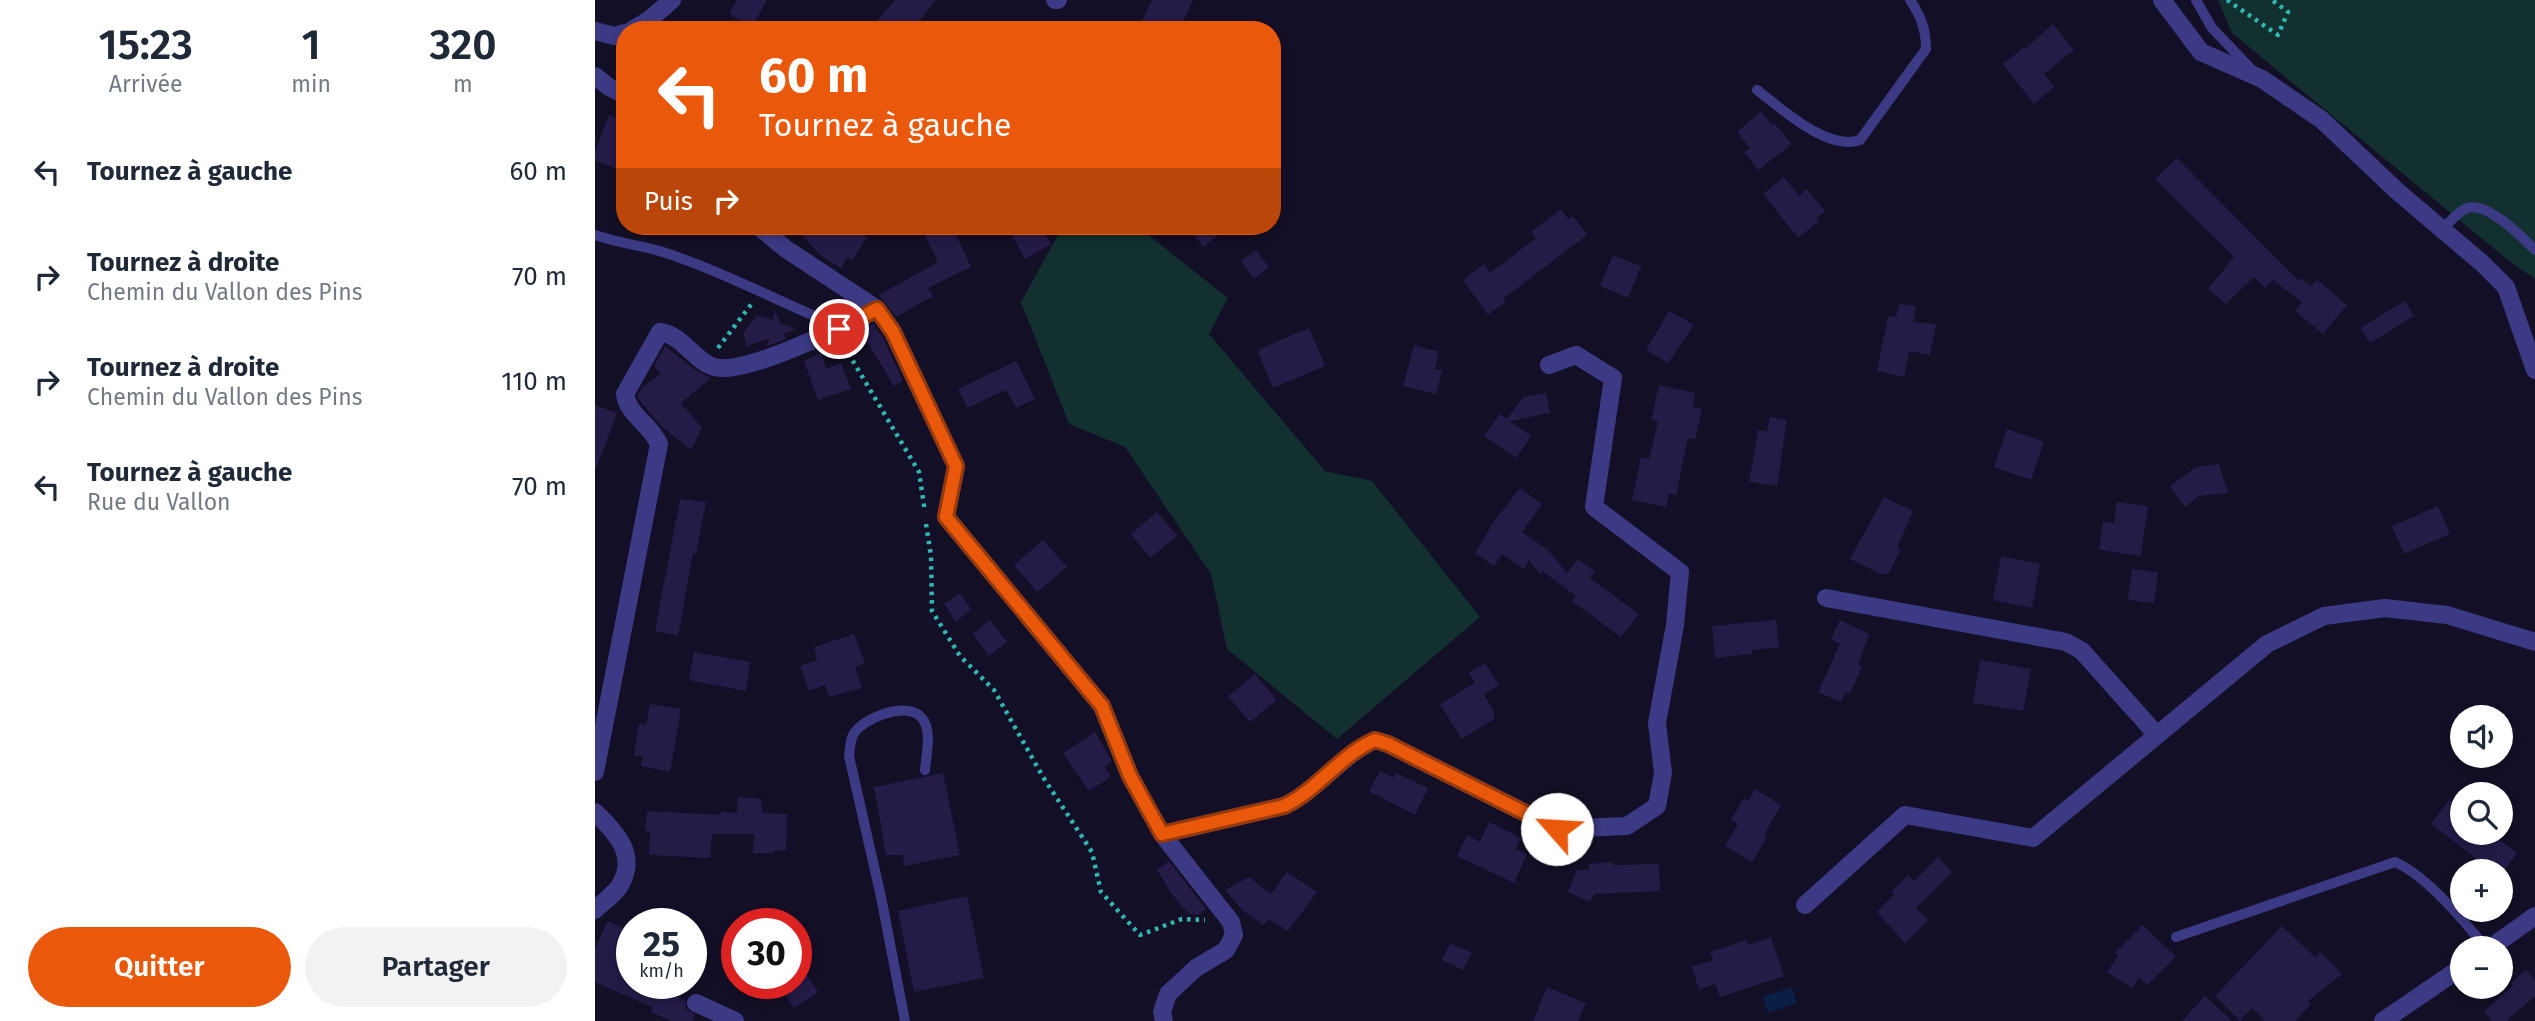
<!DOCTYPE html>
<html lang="fr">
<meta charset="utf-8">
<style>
:root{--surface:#fff;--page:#f2f2f3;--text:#1f2937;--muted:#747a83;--accent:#ea580c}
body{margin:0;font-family:"Fira Sans",sans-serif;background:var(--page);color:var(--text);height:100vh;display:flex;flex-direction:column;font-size:26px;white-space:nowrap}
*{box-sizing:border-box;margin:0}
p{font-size:23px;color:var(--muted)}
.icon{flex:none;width:38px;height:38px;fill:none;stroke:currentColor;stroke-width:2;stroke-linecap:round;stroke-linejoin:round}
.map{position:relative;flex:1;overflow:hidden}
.panel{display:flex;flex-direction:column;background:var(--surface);width:595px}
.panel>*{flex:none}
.hud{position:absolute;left:21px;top:21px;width:665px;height:214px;border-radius:28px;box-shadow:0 4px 10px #0003;background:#ea580c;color:#fff;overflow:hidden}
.tools{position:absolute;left:1855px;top:705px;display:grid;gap:14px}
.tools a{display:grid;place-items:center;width:63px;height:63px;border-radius:50%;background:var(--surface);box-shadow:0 4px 10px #0003;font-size:35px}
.speed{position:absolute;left:21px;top:908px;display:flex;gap:14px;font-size:35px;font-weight:700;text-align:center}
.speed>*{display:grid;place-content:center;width:91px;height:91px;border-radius:50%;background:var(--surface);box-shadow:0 4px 10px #0003;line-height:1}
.speed small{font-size:18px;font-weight:400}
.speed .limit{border:10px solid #d22;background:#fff;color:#111}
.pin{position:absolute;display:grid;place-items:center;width:60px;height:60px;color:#fff;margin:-30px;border:4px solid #fff;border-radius:50%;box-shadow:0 2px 7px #0007}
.me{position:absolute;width:77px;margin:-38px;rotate:296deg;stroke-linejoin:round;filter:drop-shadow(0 0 5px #0008)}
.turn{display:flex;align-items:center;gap:24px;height:147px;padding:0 28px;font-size:32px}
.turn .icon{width:91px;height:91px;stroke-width:2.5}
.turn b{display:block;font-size:49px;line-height:60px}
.then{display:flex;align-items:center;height:66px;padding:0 28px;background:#0003;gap:14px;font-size:26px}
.eta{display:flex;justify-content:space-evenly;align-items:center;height:119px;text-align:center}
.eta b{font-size:42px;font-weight:600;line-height:49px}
.primary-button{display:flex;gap:14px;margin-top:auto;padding:14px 28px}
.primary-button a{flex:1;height:80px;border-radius:42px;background:var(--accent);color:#fff;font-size:28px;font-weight:600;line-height:80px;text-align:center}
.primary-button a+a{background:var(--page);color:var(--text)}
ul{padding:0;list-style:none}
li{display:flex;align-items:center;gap:21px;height:105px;padding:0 28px}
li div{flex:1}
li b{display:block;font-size:26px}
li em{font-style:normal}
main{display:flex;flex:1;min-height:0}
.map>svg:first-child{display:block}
.green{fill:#12302f}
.water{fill:#0a1f44}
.building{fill:#241b47}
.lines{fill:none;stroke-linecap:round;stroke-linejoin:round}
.path{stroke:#2fb8b0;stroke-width:4.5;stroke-dasharray:3.5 5;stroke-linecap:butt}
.lane{stroke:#3d3a85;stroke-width:10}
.street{stroke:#3d3a85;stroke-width:18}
.route-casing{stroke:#983908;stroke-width:18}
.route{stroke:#ea580c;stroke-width:12}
</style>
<main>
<section class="panel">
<div class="eta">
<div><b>15:23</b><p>Arrivée</p></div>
<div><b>1</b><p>min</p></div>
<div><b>320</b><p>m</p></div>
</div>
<ul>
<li><svg class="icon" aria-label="left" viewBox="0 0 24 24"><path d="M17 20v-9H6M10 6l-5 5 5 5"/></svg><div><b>Tournez à gauche</b></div><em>60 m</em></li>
<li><svg class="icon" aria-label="right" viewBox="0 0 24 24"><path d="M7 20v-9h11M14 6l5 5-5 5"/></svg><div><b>Tournez à droite</b><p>Chemin du Vallon des Pins</p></div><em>70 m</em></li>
<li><svg class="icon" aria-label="right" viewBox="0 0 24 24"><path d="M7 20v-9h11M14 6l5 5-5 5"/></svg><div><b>Tournez à droite</b><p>Chemin du Vallon des Pins</p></div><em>110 m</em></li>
<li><svg class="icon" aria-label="left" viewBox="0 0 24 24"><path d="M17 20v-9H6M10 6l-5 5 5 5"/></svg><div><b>Tournez à gauche</b><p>Rue du Vallon</p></div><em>70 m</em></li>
</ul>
<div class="primary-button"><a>Quitter</a><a>Partager</a></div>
</section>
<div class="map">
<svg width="1940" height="1021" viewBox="0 0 1940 1021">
<rect width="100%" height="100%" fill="#130f26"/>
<g class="green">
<polygon points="1623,0 1940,0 1940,279 1914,261 1637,33"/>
<polygon points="468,226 542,226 633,298 614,334 730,471 777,481 885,617 742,739 632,649 616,574 530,447 474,424 426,302"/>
</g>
<polygon class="water" points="1197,987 1202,1003 1173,1013 1167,997"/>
<g class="building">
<polygon points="142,0 172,0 157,27 134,14"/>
<polygon points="300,0 341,0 317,30 274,30"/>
<polygon points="557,0 598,0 584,30 557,30 546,23"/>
<polygon points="1458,24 1479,50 1449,74 1459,87 1439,104 1408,64 1428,48 1430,49"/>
<polygon points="1166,111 1177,125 1179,123 1197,144 1163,170 1149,152 1155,148 1142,132"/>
<polygon points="14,115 30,121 30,172 0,160 0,152"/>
<polygon points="1582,158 1704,281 1706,278 1716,286 1722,280 1752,305 1728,334 1700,311 1707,302 1678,280 1670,288 1659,277 1631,304 1613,289 1639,257 1560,179"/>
<polygon points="1189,177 1204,196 1212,189 1230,211 1222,218 1224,221 1203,238 1168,194"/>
<polygon points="966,209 973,219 978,216 992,235 908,299 910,302 893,315 868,280 889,264 895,273 941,238 936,232"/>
<polygon points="200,226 255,226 272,237 257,260 252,257 246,268 224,254"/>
<polygon points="348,226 357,226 376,267 333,288 338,296 301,317 284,295 343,262 329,234"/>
<polygon points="412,226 446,226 456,244 430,259"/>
<polygon points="591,226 633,226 609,247"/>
<polygon points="661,250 674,267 659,279 646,261"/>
<polygon points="1018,255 1046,266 1033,298 1005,286"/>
<polygon points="1810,301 1819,316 1775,343 1765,328"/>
<polygon points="1304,304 1321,306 1318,322 1341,324 1335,355 1314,351 1309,377 1282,371 1293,316 1301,317"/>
<polygon points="180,310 185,323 201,329 189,333 191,339 172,346 174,339 152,346 148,333 162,315 178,320"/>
<polygon points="1074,311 1099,325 1073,363 1051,350"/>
<polygon points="278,324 288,338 308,381 299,386 265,330"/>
<polygon points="714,328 730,366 678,388 662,350"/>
<polygon points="819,345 844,352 840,369 847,370 841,394 808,386"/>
<polygon points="70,346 99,369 116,378 86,403 107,428 96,450 66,426 42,397 47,387 66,374 59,366"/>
<polygon points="226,353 231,369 246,363 256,389 223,400 209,361"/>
<polygon points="421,361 440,399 421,408 411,390 372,408 363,389"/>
<polygon points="1064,385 1100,393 1098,407 1107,409 1100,440 1093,438 1081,495 1074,494 1071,507 1037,500 1046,457 1054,459 1063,422 1056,420"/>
<polygon points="951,393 955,413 915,421 936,436 921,458 889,436 905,414 912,419 928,397"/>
<polygon points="0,405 22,413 2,467 0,466"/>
<polygon points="1175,417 1192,420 1182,486 1154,482 1163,430 1172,432"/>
<polygon points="1412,429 1449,442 1436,480 1399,467"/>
<polygon points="1624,464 1633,493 1604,496 1590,507 1575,486 1601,467"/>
<polygon points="925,488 947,504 927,532 953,550 972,573 983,559 1000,571 995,578 1044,614 1026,637 977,601 981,596 947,571 945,574 934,560 929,569 907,554 899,566 880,553 900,520"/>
<polygon points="1289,497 1318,511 1302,548 1306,549 1293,574 1286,574 1255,559"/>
<polygon points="85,499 111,502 101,554 98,553 83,636 60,631"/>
<polygon points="1522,502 1553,506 1546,556 1504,550 1508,522 1519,523"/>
<polygon points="1843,506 1855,534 1809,554 1797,526"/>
<polygon points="562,512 582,536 555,558 536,534"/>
<polygon points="448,540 472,567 442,592 419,565"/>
<polygon points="1406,556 1445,564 1437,608 1398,600"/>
<polygon points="1537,569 1563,572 1559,603 1533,600"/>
<polygon points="365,593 376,609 361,622 349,604"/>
<polygon points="395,620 412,642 394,656 378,634"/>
<polygon points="1181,620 1184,647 1157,650 1157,654 1120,658 1117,626"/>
<polygon points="1245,620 1274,634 1263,665 1267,667 1255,694 1250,692 1246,702 1223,692 1245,644 1236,639"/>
<polygon points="259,634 270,663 260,667 267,688 234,697 230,685 214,691 205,666 222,660 219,647"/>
<polygon points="99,652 155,662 151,691 94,680"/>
<polygon points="1385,660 1436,669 1428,711 1378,703"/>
<polygon points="890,663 904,685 889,694 899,712 899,719 867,739 845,704 880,683 874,673"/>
<polygon points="660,674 682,700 655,722 633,696"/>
<polygon points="55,704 86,709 75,772 46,766 48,756 39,756 44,724 51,725"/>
<polygon points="500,732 517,761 509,767 516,777 494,791 468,753"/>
<polygon points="785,771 798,778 801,773 833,788 820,815 774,791"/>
<polygon points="348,773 365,855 309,866 308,855 291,855 279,787"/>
<polygon points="1160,789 1186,805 1169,835 1172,837 1157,862 1130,846 1143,824 1136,820 1149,798 1153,801"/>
<polygon points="143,797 166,799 167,813 192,814 191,850 179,851 179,853 158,853 159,834 117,834 115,858 54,855 55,831 50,831 52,811 126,815 126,812 142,813"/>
<polygon points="1854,800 1867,810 1867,833 1896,833 1922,853 1906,875 1906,872 1895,872 1889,867 1890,865 1836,824"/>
<polygon points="894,822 926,838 921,849 932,854 919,883 862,856 872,835 885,842"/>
<polygon points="1343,857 1357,872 1321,908 1333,920 1310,943 1282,912 1299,894 1296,892 1313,875 1319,881"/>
<polygon points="574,861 611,909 603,915 593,913 576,893 562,870"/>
<polygon points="1018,862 1018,865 1064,864 1065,891 1000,894 995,902 973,892 982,870 994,870 994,864"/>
<polygon points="692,872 722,892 693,931 674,919 668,925 647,910 630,890 654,877 676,894"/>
<polygon points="372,896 389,978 319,992 303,911"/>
<polygon points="13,921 37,933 37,984 51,984 90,1000 91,1009 100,1015 98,1021 76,1021 56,1012 57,1007 0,982 0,948"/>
<polygon points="1548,925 1581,957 1552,985 1544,977 1537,988 1512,972 1523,956 1520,953"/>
<polygon points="1687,926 1720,957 1725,952 1747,974 1713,1001 1716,1004 1700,1021 1670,1021 1657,1008 1645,1021 1620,996"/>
<polygon points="1176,937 1189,976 1125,997 1120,984 1104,990 1097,967 1118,960 1115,952 1151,940 1153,945"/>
<polygon points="855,943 877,953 868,970 847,960"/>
<polygon points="205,964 223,992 199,1008 183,984 203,984"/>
<polygon points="1931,970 1940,980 1940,996 1911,1021 1897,1021 1889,1011 1918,986 1916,983"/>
<polygon points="952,987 991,1003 983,1021 938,1021"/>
<polygon points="1610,996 1637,1021 1587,1021"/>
</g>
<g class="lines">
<g class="path">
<polyline points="1632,0 1683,35 1693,12 1677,0"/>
<polyline points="249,346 324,472 330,512"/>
<polyline points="123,348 158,302"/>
<polyline points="331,524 336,556 337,611 365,656 399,690 448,777 497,852 506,892 545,935 587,919 610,920"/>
</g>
<g class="lane">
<polyline points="1601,0 1617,28 1659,72"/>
<path d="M1162 90C1186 108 1233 152 1265 140L1331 49C1331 30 1326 16 1315 0"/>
<path d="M1847 229C1854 223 1864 211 1872 208 1892 201 1927 237 1940 250"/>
<path d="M0 235C22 243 45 245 68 252 123 270 177 298 231 321L239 331"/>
<path d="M1581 937 1800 862C1832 876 1869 921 1891 948"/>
<path d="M310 1021 286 897 254 756C255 750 255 741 258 735 267 718 311 701 326 717 338 729 331 755 330 770"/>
</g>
<g class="street">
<polyline points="460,0 463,0"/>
<polyline points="1567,0 1606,52 1667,79 1727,120 1802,191 1888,264 1911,287 1940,370"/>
<polyline points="37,30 54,20 77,0"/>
<polyline points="0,31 19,36 30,33"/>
<polyline points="0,76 14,87 30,95"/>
<polyline points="163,226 191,249 282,309 298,332 361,466 351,517 507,706 535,776 567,834 636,922 639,935 631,950 601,968 573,994 567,1012 569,1021"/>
<polyline points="1231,598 1471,642 1487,651 1562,735"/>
<path d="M0 772 64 444C56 425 32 414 30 394L65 332C88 335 99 361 119 367 150 376 251 325 282 309"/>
<path d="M0 812C21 833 44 855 24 887 18 895 7 903 0 910"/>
<path d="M567 834 689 806C723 790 746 755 780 740L793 744 962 829 1032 826 1062 806 1068 773 1062 723 1080 625 1085 572 999 507 1018 378 981 355 954 365"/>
<polyline points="1210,905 1310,815 1438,838 1672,644 1729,616 1790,608 1852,615 1940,642"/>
<polyline points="1895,948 1940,916"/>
<polyline points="101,1003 140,1021"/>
<polyline points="1788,1021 1867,967"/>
</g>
</g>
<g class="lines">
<g class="route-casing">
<path id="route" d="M244 329 282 309 298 332 361 466 351 517 507 706 535 776 567 834 689 806C723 790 745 755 780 740L793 744 962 829"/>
</g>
<use href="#route" class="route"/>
</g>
</svg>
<div class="tools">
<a><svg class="icon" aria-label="sound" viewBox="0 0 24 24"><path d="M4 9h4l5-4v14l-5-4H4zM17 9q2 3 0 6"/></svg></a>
<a><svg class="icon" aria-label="search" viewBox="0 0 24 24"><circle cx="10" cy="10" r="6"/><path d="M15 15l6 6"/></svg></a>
<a>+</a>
<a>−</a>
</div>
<div class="speed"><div>25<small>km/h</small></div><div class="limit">30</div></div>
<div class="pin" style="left:244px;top:329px;background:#d93025"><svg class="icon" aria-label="arrive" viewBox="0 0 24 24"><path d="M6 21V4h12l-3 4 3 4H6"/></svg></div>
<svg class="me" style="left:962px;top:829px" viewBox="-20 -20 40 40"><circle r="19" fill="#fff"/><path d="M0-13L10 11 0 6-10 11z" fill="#ea580c"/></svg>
<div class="hud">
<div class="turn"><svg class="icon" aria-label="left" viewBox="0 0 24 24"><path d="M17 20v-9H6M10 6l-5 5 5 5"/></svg><div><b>60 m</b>Tournez à gauche</div></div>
<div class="then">Puis<svg class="icon" aria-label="right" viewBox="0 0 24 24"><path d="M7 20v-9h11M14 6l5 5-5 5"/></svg></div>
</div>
</div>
</main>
